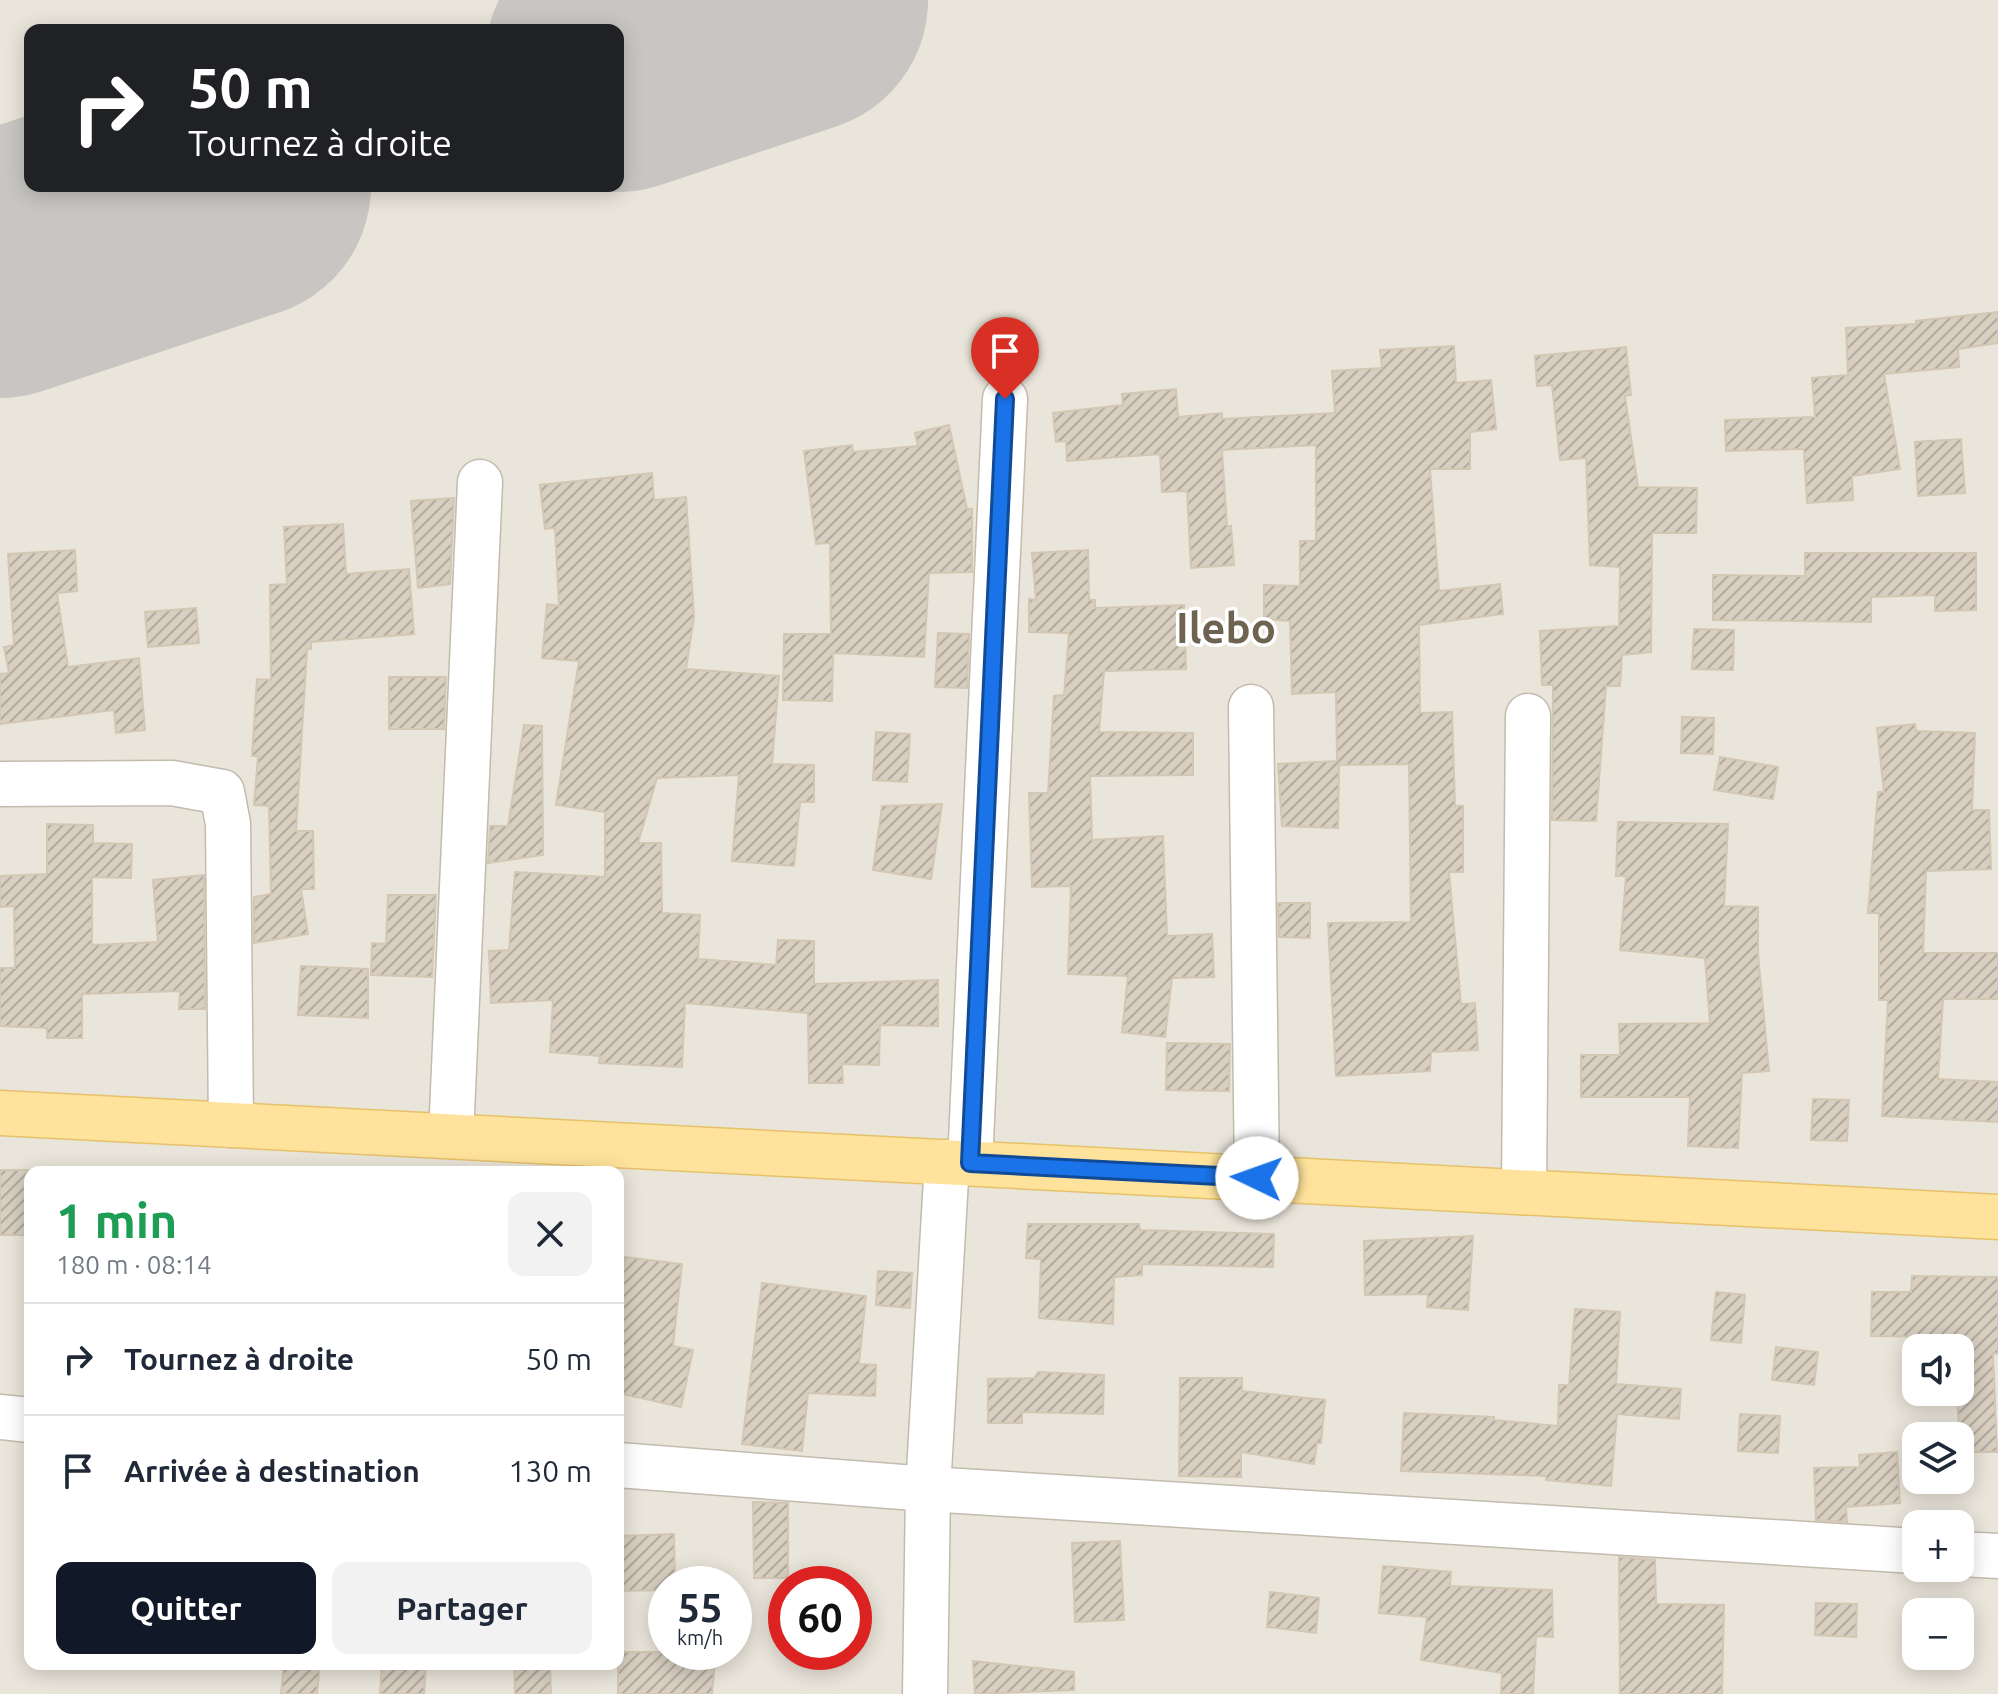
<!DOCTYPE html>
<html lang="fr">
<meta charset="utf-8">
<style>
:root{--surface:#fff;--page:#f2f2f3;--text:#1f2937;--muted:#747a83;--line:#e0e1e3;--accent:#111827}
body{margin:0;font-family:Ubuntu,sans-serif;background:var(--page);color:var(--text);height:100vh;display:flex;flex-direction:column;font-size:30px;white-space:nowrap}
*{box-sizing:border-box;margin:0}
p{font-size:26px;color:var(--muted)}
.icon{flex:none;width:44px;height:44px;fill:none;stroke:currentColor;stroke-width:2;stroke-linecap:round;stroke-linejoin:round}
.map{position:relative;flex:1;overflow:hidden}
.sheet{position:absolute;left:24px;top:1166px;width:600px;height:504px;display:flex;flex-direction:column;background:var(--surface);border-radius:16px;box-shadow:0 4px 20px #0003}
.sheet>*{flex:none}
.hud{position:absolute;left:24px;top:24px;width:600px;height:168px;border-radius:16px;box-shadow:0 4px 20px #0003;background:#202124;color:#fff;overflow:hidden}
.controls{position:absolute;left:1902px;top:1334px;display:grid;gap:16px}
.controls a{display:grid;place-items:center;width:72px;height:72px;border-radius:16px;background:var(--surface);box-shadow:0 4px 20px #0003;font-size:40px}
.speed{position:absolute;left:648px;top:1566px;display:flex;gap:16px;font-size:40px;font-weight:700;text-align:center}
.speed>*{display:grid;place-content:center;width:104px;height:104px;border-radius:50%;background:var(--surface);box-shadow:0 4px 20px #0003;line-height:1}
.speed small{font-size:20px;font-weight:400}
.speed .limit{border:12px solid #d22;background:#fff;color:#111}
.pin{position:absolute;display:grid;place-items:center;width:68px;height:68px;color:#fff;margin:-82px -34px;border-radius:50% 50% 50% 0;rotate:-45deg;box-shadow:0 0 8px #0007}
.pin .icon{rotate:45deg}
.me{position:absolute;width:88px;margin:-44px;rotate:273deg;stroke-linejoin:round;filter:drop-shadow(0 0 6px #0008)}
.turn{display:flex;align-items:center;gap:28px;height:168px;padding:0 32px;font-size:36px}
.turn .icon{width:104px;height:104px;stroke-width:2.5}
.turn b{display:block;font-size:56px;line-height:68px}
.round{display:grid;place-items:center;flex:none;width:84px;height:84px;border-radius:16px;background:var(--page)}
.head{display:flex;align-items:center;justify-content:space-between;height:136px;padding:0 32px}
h1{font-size:48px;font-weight:700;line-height:60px;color:#1e9e55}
.action{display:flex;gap:16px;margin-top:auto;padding:16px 32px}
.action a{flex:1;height:92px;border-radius:16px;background:var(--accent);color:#fff;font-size:32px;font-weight:700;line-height:92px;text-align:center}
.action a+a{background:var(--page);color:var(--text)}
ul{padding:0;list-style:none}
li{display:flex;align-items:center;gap:24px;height:112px;padding:0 32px;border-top:2px solid var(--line)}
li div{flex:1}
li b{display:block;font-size:30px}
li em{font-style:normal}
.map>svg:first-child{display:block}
.residential{fill:#eae5da;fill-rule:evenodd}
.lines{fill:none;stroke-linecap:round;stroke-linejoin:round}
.runway{stroke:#c8c6c3;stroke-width:266}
.building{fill:url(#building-hatch);stroke:#d3c7b4;stroke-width:2}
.minor-casing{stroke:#c2bbae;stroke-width:47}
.major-casing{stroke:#e6c16a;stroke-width:47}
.minor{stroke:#fff;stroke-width:44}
.major{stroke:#ffe39c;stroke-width:44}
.route-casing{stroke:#114b97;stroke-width:20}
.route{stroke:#1a73e8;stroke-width:14}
.labels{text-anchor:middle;stroke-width:7;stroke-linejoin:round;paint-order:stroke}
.town-label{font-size:42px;font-weight:bold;fill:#6e6250;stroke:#fff}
</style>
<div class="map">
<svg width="1998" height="1694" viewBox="0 0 1998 1694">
<defs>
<pattern id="building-hatch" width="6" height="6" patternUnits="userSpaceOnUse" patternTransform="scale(2)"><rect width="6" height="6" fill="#d8cfc1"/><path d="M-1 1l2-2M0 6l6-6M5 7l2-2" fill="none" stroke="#b1aa9e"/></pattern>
</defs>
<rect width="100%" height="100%" fill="#f6f3ec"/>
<path class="residential" d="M0 0H1998V1694H0ZM30 30H618V186H30ZM30 1172H618V1664H30ZM1916 1348H1960V1392H1916ZM1916 1436H1960V1480H1916ZM1916 1524H1960V1568H1916ZM666 1584H734V1652H666ZM786 1584H854V1652H786ZM1916 1612H1960V1656H1916Z"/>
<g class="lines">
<g class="runway">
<polyline points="618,59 795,0"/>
<polyline points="0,265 238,186"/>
</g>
</g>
<g class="building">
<polygon points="1998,312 1998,343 1958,349 1959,367 1884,374 1900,469 1852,476 1853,500 1807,503 1804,449 1726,451 1725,420 1815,417 1812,378 1848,375 1846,328 1916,324 1916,321"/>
<polygon points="1454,346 1456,383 1491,380 1496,429 1470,432 1470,469 1430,469 1439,591 1500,584 1503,614 1419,625 1420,713 1452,712 1455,806 1463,806 1463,872 1449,872 1461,1004 1475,1003 1478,1050 1431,1052 1430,1071 1336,1076 1328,923 1411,922 1409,764 1339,765 1338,828 1282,826 1278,764 1337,761 1336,692 1292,694 1290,621 1264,619 1264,585 1300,586 1300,541 1316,541 1316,445 1222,450 1227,526 1231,526 1234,565 1191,568 1187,491 1162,492 1160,454 1067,461 1066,441 1056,442 1053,413 1123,405 1122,394 1176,389 1178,417 1222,413 1222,419 1335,413 1332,371 1382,368 1380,350"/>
<polygon points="1626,347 1631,395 1625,396 1638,487 1697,488 1696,533 1652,533 1651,652 1622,655 1620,686 1606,686 1596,821 1552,820 1553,685 1542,685 1540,631 1619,626 1620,567 1590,565 1586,458 1560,460 1552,385 1537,386 1535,356"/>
<polygon points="949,425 967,509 972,509 972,572 929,573 924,657 833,653 832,701 783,700 784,634 831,634 830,543 816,544 804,451 852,445 853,452 918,446 915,433"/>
<polygon points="1961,439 1965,493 1918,496 1915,442"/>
<polygon points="652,473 654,500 686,497 694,617 686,669 779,676 772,764 814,765 814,802 800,802 794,866 732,861 739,775 657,778 638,843 661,843 662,913 700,915 698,959 776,965 778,940 814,941 814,984 938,980 938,1026 880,1025 879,1065 842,1064 843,1083 809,1083 808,1013 685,1003 682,1067 599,1063 600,1056 550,1052 553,1000 491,1003 489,951 509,950 515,872 605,877 605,812 556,805 579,661 542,658 547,604 559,606 555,528 545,529 540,485"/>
<polygon points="454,498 450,584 418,588 411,501"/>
<polygon points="343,524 346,574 409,569 414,634 311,642 311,649 307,649 296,831 313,831 314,889 301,889 308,934 254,943 254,897 271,894 269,806 254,805 258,756 252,756 257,679 271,680 270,585 287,584 284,527"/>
<polygon points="75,550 77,591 57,593 68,667 139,658 145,730 116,733 114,710 0,724 0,674 9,673 4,647 14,645 8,554"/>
<polygon points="1088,550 1089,600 1095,600 1095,608 1184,605 1186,669 1104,671 1099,732 1193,733 1193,775 1090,776 1092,840 1163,836 1167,936 1212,934 1214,977 1172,978 1165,1037 1122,1032 1128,976 1068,974 1071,886 1032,887 1029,793 1048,793 1054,696 1064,695 1069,633 1029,632 1029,599 1036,600 1032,553"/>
<polygon points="1805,553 1976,553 1976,610 1935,611 1935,595 1871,597 1871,622 1713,620 1713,575 1805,576"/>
<polygon points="196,608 199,643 148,647 145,612"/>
<polygon points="1694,629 1734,630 1733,670 1692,669"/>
<polygon points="938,633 969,634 967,688 935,687"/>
<polygon points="389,677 446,677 444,729 389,729"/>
<polygon points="1682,717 1714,718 1713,754 1681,753"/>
<polygon points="1915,724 1916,731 1975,733 1972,810 1989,810 1991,869 1926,871 1923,953 1998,953 1998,999 1943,999 1938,1079 1998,1082 1998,1122 1882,1116 1888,1000 1879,1000 1879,913 1868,913 1878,792 1884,792 1877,728"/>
<polygon points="524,725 542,726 543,855 488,863 490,826 508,826"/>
<polygon points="876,732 910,734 907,782 873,780"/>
<polygon points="1720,757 1778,767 1773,799 1714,790"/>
<polygon points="942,804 931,879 873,870 882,806"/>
<polygon points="1618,822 1728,824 1724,906 1758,907 1758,954 1769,1071 1742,1073 1738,1148 1688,1146 1690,1097 1581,1097 1581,1055 1620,1055 1619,1024 1710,1023 1705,958 1620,950 1626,876 1616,876"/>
<polygon points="47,824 93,825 93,843 132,844 131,878 92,877 92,945 158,942 153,880 204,875 205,1009 179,1009 180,991 82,994 82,1038 47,1038 47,1028 0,1026 0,968 15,968 14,906 0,907 0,876 47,874"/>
<polygon points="388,895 436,895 432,977 371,975 372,943 386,944"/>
<polygon points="1278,903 1310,903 1310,938 1279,937"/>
<polygon points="301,966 368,969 368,1018 298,1015"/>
<polygon points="1167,1043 1230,1044 1229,1091 1166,1090"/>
<polygon points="1813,1099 1849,1100 1847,1141 1811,1140"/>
<rect x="0" y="1170" width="30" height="65"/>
<polygon points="1028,1224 1139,1224 1140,1230 1274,1234 1273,1267 1142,1264 1142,1275 1114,1277 1113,1324 1039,1318 1041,1259 1026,1258"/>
<polygon points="1473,1236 1468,1310 1427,1307 1428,1294 1365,1295 1364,1241"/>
<polygon points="625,1257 682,1264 673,1346 693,1350 681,1407 618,1393 618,1322"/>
<polygon points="878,1271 912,1273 910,1308 876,1305"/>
<polygon points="1912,1276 1998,1277 1998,1354 1993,1353 1997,1452 1960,1452 1957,1392 1960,1392 1960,1348 1955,1348 1955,1337 1871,1336 1872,1292 1911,1292"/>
<polygon points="762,1283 866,1296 859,1364 876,1365 875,1396 808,1393 802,1451 742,1444"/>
<polygon points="1716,1292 1745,1295 1741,1343 1711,1340"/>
<polygon points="1575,1309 1620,1312 1616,1384 1681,1389 1679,1419 1617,1414 1611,1486 1546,1480 1546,1476 1401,1471 1404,1413 1494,1417 1494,1420 1558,1426 1559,1385 1569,1385"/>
<polygon points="1776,1347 1818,1352 1814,1385 1772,1380"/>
<polygon points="1038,1372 1104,1375 1103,1414 1022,1412 1022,1423 988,1423 988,1379 1034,1378"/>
<polygon points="1180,1378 1242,1378 1242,1391 1325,1400 1321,1443 1317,1443 1314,1464 1241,1452 1241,1477 1179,1476"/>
<polygon points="1740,1414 1780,1416 1778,1453 1738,1451"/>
<polygon points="1897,1452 1900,1503 1846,1507 1847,1522 1816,1520 1814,1468 1860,1467 1859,1455"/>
<polygon points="753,1502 788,1503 788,1578 754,1578"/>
<polygon points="674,1534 675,1584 666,1584 666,1590 618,1591 618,1536"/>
<polygon points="1120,1541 1124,1620 1075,1622 1072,1543"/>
<polygon points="1619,1557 1655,1560 1656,1604 1724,1605 1722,1694 1620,1694"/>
<polygon points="1383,1566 1451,1572 1450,1586 1552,1590 1553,1637 1536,1636 1533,1694 1501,1694 1502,1673 1421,1660 1427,1617 1379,1613"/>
<polygon points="1270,1592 1319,1598 1316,1633 1267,1627"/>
<polygon points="1816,1603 1857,1604 1856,1637 1815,1635"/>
<polygon points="618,1652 716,1652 712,1694 618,1694"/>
<polygon points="973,1661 1074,1672 1074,1690 975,1694"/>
<polygon points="284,1664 320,1664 317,1694 281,1694"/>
<polygon points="382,1664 426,1664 424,1694 380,1694"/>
<polygon points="514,1664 550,1664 551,1694 515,1694"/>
</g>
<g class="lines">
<g class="minor-casing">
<g id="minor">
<polyline points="1251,707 1257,1178"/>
<polyline points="0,784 172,783 222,792 228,824 231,1125"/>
<polyline points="451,1136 480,482"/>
<polyline points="947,1162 928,1489 1916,1551"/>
<polyline points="970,1163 1005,399"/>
<polyline points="1524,1192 1528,716"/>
<polyline points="0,1417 30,1420"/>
<polyline points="618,1465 928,1489 925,1694"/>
<polyline points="1960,1554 1998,1556"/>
</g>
</g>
<g class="major-casing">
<polyline id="major" points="0,1113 1998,1217"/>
</g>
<use href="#minor" class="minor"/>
<use href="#major" class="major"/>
</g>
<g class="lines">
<g class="route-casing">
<polyline id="route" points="1005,399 970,1163 1257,1178"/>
</g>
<use href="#route" class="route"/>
</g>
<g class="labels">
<g class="town-label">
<text x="1226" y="643">Ilebo</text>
</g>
</g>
</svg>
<div class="controls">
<a><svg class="icon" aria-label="sound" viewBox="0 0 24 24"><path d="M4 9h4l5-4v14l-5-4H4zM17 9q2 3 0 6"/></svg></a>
<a><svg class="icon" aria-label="layers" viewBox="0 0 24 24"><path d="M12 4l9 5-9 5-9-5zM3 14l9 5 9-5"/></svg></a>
<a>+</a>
<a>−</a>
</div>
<div class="speed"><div>55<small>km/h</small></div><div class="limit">60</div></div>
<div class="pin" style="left:1005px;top:399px;background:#d93025"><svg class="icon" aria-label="arrive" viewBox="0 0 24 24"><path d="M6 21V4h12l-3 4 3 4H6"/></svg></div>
<svg class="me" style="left:1257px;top:1178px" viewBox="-20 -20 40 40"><circle r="19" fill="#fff"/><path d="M0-13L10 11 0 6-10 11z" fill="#1a73e8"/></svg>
<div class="hud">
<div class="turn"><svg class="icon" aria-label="right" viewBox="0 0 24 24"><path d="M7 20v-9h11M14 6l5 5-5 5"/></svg><div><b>50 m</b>Tournez à droite</div></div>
</div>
<section class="sheet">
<div class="head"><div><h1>1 min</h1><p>180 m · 08:14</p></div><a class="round"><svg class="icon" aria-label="close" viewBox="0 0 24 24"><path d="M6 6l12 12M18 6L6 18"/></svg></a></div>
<ul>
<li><svg class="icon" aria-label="right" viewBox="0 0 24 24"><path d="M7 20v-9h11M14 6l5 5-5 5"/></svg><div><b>Tournez à droite</b></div><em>50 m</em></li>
<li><svg class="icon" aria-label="arrive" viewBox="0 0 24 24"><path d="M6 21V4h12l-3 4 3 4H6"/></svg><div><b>Arrivée à destination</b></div><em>130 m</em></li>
</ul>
<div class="action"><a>Quitter</a><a>Partager</a></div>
</section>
</div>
